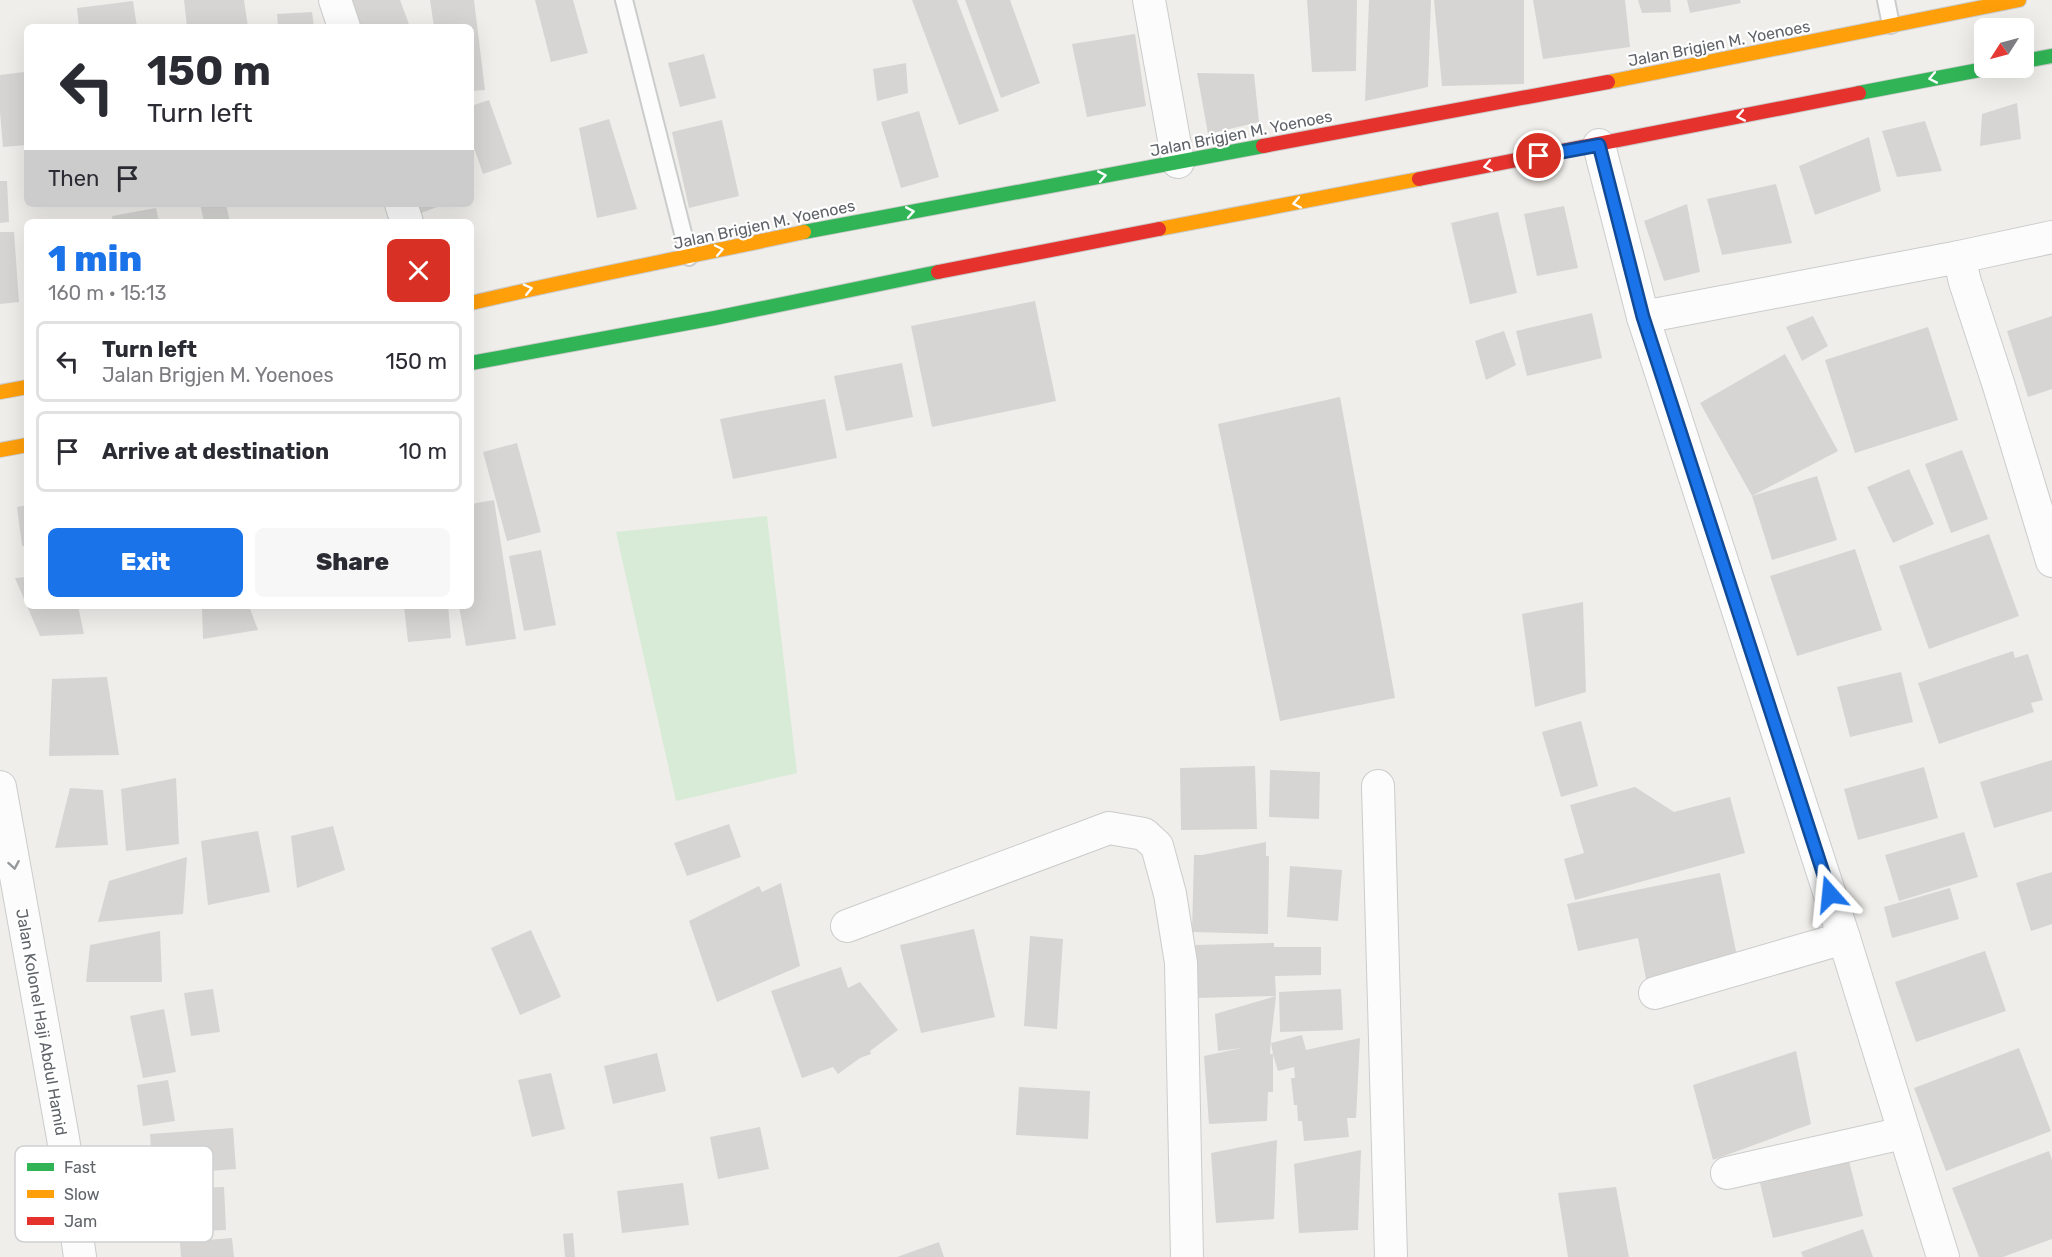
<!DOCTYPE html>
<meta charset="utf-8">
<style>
:root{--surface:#fff;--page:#f7f7f7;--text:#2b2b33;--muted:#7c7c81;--line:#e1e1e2;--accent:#1a73e8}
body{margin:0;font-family:Rubik,sans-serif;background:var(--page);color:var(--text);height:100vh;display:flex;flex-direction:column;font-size:22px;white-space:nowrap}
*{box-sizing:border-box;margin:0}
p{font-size:20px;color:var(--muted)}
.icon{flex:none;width:33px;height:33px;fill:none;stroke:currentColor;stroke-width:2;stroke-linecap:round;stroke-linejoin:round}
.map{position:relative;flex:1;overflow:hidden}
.drawer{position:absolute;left:24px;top:219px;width:450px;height:390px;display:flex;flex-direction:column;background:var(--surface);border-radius:9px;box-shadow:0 6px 24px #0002}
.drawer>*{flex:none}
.guide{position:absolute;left:24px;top:24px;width:450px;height:183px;border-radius:9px;box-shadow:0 6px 24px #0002;background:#fff;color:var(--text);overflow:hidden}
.needle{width:39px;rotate:234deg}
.fabs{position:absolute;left:1974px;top:18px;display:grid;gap:12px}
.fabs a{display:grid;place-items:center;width:60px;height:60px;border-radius:9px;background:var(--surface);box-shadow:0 6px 24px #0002;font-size:30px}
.pin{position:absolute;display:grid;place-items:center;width:51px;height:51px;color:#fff;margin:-26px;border:3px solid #fff;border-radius:50%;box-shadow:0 2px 6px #0007}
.me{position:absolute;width:66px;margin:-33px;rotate:342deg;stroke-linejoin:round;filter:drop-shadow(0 0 4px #0008)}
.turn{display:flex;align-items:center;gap:21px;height:126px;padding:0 24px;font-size:27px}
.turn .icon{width:78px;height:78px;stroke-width:2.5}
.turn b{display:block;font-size:42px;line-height:51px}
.then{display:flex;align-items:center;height:57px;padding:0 24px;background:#0003;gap:12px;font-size:22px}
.round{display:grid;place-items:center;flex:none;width:63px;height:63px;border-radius:9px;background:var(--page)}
.summary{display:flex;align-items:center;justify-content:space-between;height:102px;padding:0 24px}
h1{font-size:36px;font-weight:800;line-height:45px;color:var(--accent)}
.action{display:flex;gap:12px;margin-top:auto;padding:12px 24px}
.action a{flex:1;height:69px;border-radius:9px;background:var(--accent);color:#fff;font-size:24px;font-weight:800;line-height:69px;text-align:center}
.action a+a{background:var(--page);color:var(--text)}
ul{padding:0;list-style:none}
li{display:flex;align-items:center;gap:18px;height:81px;margin:0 12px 9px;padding:0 12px;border:3px solid var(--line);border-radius:9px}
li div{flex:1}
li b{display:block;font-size:22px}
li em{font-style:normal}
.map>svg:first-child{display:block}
.green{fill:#d8ebd6}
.building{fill:#d6d5d3}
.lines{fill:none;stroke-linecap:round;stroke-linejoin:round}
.lane-casing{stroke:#cbcccc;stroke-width:20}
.street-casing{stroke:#cbcccc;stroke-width:34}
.fast-casing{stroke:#cacacb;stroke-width:16}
.slow-casing{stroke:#cacacb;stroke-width:16}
.jam-casing{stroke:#cacacb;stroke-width:16}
.lane{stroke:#fdfcfc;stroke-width:16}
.street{stroke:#fdfcfc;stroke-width:32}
.fast{stroke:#30b455;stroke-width:14}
.slow{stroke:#ff9f0a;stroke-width:14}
.jam{stroke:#e5322d;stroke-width:14}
.oneway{stroke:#fff}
.oneway2{stroke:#96999c}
.route-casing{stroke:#114b97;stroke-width:15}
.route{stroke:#1a73e8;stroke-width:10}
.labels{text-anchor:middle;stroke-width:4.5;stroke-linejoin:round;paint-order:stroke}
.street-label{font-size:16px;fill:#5f6368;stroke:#fff}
.key{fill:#fff;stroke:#cfd0d2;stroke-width:1.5}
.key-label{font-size:16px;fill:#5f6368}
</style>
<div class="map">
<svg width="2052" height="1257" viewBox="0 0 2052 1257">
<rect width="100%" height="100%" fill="#efeeea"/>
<polygon class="green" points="767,516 797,773 676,801 616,532"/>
<g class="building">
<polygon points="184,0 244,0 248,27 187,27"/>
<polygon points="345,0 400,0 410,27 355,27"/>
<polygon points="430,0 474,0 485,90 471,91 471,27 434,27"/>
<polygon points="535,0 573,0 588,53 551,62"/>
<polygon points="912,0 957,0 999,111 959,125"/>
<polygon points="965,0 1010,0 1040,83 1001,98"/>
<polygon points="1307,0 1357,0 1356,71 1312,72"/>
<polygon points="1369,0 1431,0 1428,87 1365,101"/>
<polygon points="1434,0 1524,0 1524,84 1442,86"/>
<polygon points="1533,0 1625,0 1630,47 1543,59"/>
<polygon points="1638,0 1670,0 1671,12 1642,13"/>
<polygon points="1687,0 1740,0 1741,3 1690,13"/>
<polygon points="133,1 137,27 79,27 77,8"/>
<polygon points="312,12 314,27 278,27 277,14"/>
<polygon points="1135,34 1146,106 1087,117 1072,44"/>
<polygon points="704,54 716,98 680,107 668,63"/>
<polygon points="906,63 908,93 877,101 873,69"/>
<polygon points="24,72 27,102 27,145 3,147 0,112 0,75"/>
<polygon points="1197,73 1254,74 1259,122 1208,134"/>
<polygon points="489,100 512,164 483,174 471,139 471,106"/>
<polygon points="2017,103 2021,139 1980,146 1982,114"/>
<polygon points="919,111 939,177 901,188 881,122"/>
<polygon points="609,119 637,209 597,218 579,128"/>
<polygon points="722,120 739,196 689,208 672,132"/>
<polygon points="1925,121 1942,171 1897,177 1882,131"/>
<polygon points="1869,137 1881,191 1815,215 1799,166"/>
<polygon points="0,181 7,181 9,222 0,223"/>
<polygon points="1776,184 1792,243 1722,255 1707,199"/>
<polygon points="200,204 226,204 230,222 204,222"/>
<polygon points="418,204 445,204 421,213"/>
<polygon points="1687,204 1700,272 1664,281 1644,221"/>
<polygon points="1564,206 1578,268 1537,276 1524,214"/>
<polygon points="156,208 159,222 113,222 112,216"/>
<polygon points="1498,212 1517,293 1470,304 1451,223"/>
<polygon points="0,232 14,232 19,302 0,304"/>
<polygon points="1035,301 1056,401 932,427 911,326"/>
<polygon points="1592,313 1602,358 1527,376 1516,331"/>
<polygon points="1813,316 1828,346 1802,361 1786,327"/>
<polygon points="2052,316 2052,389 2028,397 2007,331"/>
<polygon points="1928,327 1958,420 1855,453 1825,360"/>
<polygon points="1504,331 1516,365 1486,380 1475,341"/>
<polygon points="1785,354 1838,451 1752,496 1700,403"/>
<polygon points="902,363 913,417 846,431 834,376"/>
<polygon points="1340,397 1395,698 1280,721 1218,424"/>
<polygon points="825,399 837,458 733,479 720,419"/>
<polygon points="517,443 541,532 507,541 483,452"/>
<polygon points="1962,450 1988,519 1951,533 1925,464"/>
<polygon points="1909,469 1934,524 1893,543 1867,487"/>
<polygon points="1817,476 1837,540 1772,560 1752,496"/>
<polygon points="494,500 516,639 466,646 459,606 471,606 471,504"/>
<polygon points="27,505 27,546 22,546 17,507"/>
<polygon points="1989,534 2019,616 1929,649 1899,566"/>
<polygon points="1855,549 1882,630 1797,656 1770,576"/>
<polygon points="541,550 556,625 524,631 509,556"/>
<polygon points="27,577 27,606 15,578"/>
<polygon points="1583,602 1586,692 1535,707 1522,614"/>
<polygon points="27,606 78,606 84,634 40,636"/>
<polygon points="202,606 249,606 258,630 203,639"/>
<polygon points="404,606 448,606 451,638 408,642"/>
<polygon points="2013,651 2015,658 2028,654 2043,700 2031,703 2034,712 1939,744 1918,683"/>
<polygon points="1901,672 1913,722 1850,737 1837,687"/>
<polygon points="107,677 119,755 49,756 52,679"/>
<polygon points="1581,721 1598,786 1561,797 1542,732"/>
<polygon points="2052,760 2052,811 1994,828 1980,782"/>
<polygon points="1255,766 1257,829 1181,830 1180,768"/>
<polygon points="1924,767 1938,818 1858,840 1844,789"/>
<polygon points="1270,770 1320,772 1319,819 1269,817"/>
<polygon points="176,778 179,844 126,851 121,789"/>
<polygon points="1635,787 1674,812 1730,797 1745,853 1575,900 1564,859 1584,853 1570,805"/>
<polygon points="70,788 103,790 108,845 55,848"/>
<polygon points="729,824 741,857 687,876 674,843"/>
<polygon points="333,826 345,870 297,888 291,836"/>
<polygon points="258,831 270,892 208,905 201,841"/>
<polygon points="1964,832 1978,877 1899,901 1885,855"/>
<polygon points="1266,842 1266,856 1269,856 1268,934 1192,932 1194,855 1202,855"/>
<polygon points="187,857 183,914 98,922 109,881"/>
<polygon points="1290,866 1342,870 1338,921 1287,917"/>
<polygon points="2052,872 2052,924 2031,931 2016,883"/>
<polygon points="1720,873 1738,961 1646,979 1638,938 1578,951 1567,904"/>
<polygon points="781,883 800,966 717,1002 689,921 759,886 762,892"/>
<polygon points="1950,888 1959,919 1892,938 1884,907"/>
<polygon points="974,929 995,1017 921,1033 900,945"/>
<polygon points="531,930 561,997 520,1015 491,948"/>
<polygon points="160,931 162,982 86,982 90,945"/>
<polygon points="1030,936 1063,939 1057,1029 1024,1026"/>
<polygon points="1274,943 1274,947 1321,947 1321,975 1275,976 1276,996 1196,998 1195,945"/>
<polygon points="1985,951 2006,1011 1916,1042 1895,982"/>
<polygon points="841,967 848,988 860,982 898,1030 870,1051 871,1054 860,1058 838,1074 833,1067 802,1078 771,991"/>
<polygon points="213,989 220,1032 191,1036 184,993"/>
<polygon points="1341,989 1343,1030 1280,1032 1279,992"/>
<polygon points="1276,996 1271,1039 1270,1054 1273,1054 1271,1043 1302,1035 1306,1050 1360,1038 1356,1118 1347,1118 1349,1137 1304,1141 1302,1121 1298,1121 1297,1105 1294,1105 1291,1078 1295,1078 1294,1067 1278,1071 1273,1054 1273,1092 1268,1092 1267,1121 1209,1124 1204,1056 1242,1048 1218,1051 1215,1014"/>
<polygon points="164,1009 176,1072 143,1078 130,1016"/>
<polygon points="2019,1048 2051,1131 1946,1171 1914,1088"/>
<polygon points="1796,1051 1811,1124 1713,1160 1693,1085"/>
<polygon points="657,1053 666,1091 613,1104 604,1066"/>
<polygon points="551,1073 565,1129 532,1137 518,1080"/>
<polygon points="168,1080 175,1121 143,1126 137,1085"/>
<polygon points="1019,1087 1090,1091 1088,1139 1016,1135"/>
<polygon points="760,1127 769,1169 718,1179 710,1137"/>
<polygon points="233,1128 236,1169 153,1175 150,1134"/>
<polygon points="1277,1140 1274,1219 1216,1223 1211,1153"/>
<polygon points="1361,1150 1358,1230 1299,1233 1294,1164"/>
<polygon points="2049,1151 2052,1160 2052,1239 2003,1257 1979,1257 1952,1188"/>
<polygon points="1849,1161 1863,1216 1773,1238 1760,1183"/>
<polygon points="683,1183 689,1225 622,1233 617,1191"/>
<polygon points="224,1187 226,1230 142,1233 139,1190"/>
<polygon points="1616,1187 1629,1257 1568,1257 1558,1193"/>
<polygon points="1863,1229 1873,1257 1803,1257 1801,1252"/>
<polygon points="573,1233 575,1257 565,1257 563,1234"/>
<polygon points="232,1238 234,1257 181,1257 180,1242"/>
<polygon points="939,1242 944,1257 897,1257"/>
</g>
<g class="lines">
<g class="lane-casing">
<g id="lane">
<polyline points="624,0 689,257"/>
<polyline points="1886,0 1891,25"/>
</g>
</g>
<g class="street-casing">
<g id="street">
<polyline points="335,0 344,27"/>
<polyline points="1149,0 1178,162"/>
<polyline points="1599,145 1643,317 1844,938 1943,1257"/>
<polyline points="401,204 407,222"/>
<polyline points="1959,257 2052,237"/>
<polyline points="1643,317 1959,257 1965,282 1999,386 2052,561"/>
<polyline points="1378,786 1391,1257"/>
<polyline points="0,787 63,1138 80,1257"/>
<polyline points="847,926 1109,828 1144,834 1157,846 1170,894 1181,963 1187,1257"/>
<polyline points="1655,993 1844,938"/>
<polyline points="1727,1173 1903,1133"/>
</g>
</g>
<g class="fast-casing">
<g id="fast">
<polyline points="2024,61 2052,56"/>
<polyline points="1859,93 1990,68"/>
<polyline points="804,232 1263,146"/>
<polyline points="471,363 715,318 938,272"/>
</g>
</g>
<g class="slow-casing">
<g id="slow">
<polyline points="1608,82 2019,0"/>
<polyline points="1159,229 1419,179"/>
<path d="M471 303C581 277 693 256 804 232"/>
<polyline points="0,392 27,387"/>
<polyline points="0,450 27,445"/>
</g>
</g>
<g class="jam-casing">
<g id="jam">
<polyline points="1263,146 1608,82"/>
<polyline points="1419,179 1859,93"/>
<polyline points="938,272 1159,229"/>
</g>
</g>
<use href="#lane" class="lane"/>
<use href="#street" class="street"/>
<use href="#fast" class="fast"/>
<use href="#slow" class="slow"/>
<use href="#jam" class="jam"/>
</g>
<defs><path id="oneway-chevron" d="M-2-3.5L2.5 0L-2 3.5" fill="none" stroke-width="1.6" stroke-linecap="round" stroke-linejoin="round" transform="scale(1.5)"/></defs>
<g class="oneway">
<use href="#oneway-chevron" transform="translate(1933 78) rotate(169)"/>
<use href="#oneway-chevron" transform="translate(1741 116) rotate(169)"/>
<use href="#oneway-chevron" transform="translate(1488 166) rotate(169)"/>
<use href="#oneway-chevron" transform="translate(1102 176) rotate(-11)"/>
<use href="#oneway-chevron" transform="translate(1297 203) rotate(169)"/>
<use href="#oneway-chevron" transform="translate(910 212) rotate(-10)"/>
<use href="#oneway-chevron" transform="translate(719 250) rotate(-12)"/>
<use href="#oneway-chevron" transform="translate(528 289) rotate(-13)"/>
</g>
<use class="oneway2" href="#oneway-chevron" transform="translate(14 865) rotate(80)"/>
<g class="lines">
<g class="route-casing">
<polyline id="route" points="1539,156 1599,145 1643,317 1830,894"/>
</g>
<use href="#route" class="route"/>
</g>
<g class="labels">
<g class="street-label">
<text transform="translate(1719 43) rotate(-11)" y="6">Jalan Brigjen M. Yoenoes</text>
<text transform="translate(1241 133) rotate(-11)" y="6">Jalan Brigjen M. Yoenoes</text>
<text transform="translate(764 224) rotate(-12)" y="6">Jalan Brigjen M. Yoenoes</text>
<text transform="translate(42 1022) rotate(80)" y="6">Jalan Kolonel Haji Abdul Hamid</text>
</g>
</g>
<rect x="15" y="1146" width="198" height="96" rx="9" class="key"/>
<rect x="27" y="1163" width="27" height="8" fill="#30b455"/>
<rect x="27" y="1190" width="27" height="8" fill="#ff9f0a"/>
<rect x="27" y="1217" width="27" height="8" fill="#e5322d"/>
<g class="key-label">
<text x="64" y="1173">Fast</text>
<text x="64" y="1200">Slow</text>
<text x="64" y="1227">Jam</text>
</g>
</svg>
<div class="fabs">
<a><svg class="needle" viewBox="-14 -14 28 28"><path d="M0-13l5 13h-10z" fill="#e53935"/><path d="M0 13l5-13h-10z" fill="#7c7c81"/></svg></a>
</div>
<div class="pin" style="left:1539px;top:156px;background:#d93025"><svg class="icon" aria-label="arrive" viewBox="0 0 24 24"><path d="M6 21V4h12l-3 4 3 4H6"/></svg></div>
<svg class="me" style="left:1830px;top:894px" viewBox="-20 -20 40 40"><path d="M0-17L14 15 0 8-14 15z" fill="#1a73e8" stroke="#fff" stroke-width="4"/></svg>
<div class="guide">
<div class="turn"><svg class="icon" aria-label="left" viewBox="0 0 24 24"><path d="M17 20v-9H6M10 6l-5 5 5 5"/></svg><div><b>150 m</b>Turn left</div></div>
<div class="then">Then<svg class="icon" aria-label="arrive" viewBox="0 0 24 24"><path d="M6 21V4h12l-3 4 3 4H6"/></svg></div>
</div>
<section class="drawer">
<div class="summary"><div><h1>1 min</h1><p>160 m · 15:13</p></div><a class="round" style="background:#d93025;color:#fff"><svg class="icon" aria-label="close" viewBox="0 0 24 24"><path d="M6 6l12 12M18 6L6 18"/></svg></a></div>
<ul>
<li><svg class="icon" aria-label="left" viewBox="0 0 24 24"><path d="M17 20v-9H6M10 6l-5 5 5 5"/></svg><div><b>Turn left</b><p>Jalan Brigjen M. Yoenoes</p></div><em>150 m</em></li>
<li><svg class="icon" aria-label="arrive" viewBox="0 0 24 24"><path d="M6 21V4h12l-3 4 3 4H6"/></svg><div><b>Arrive at destination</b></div><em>10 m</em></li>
</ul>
<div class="action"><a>Exit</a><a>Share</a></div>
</section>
</div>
